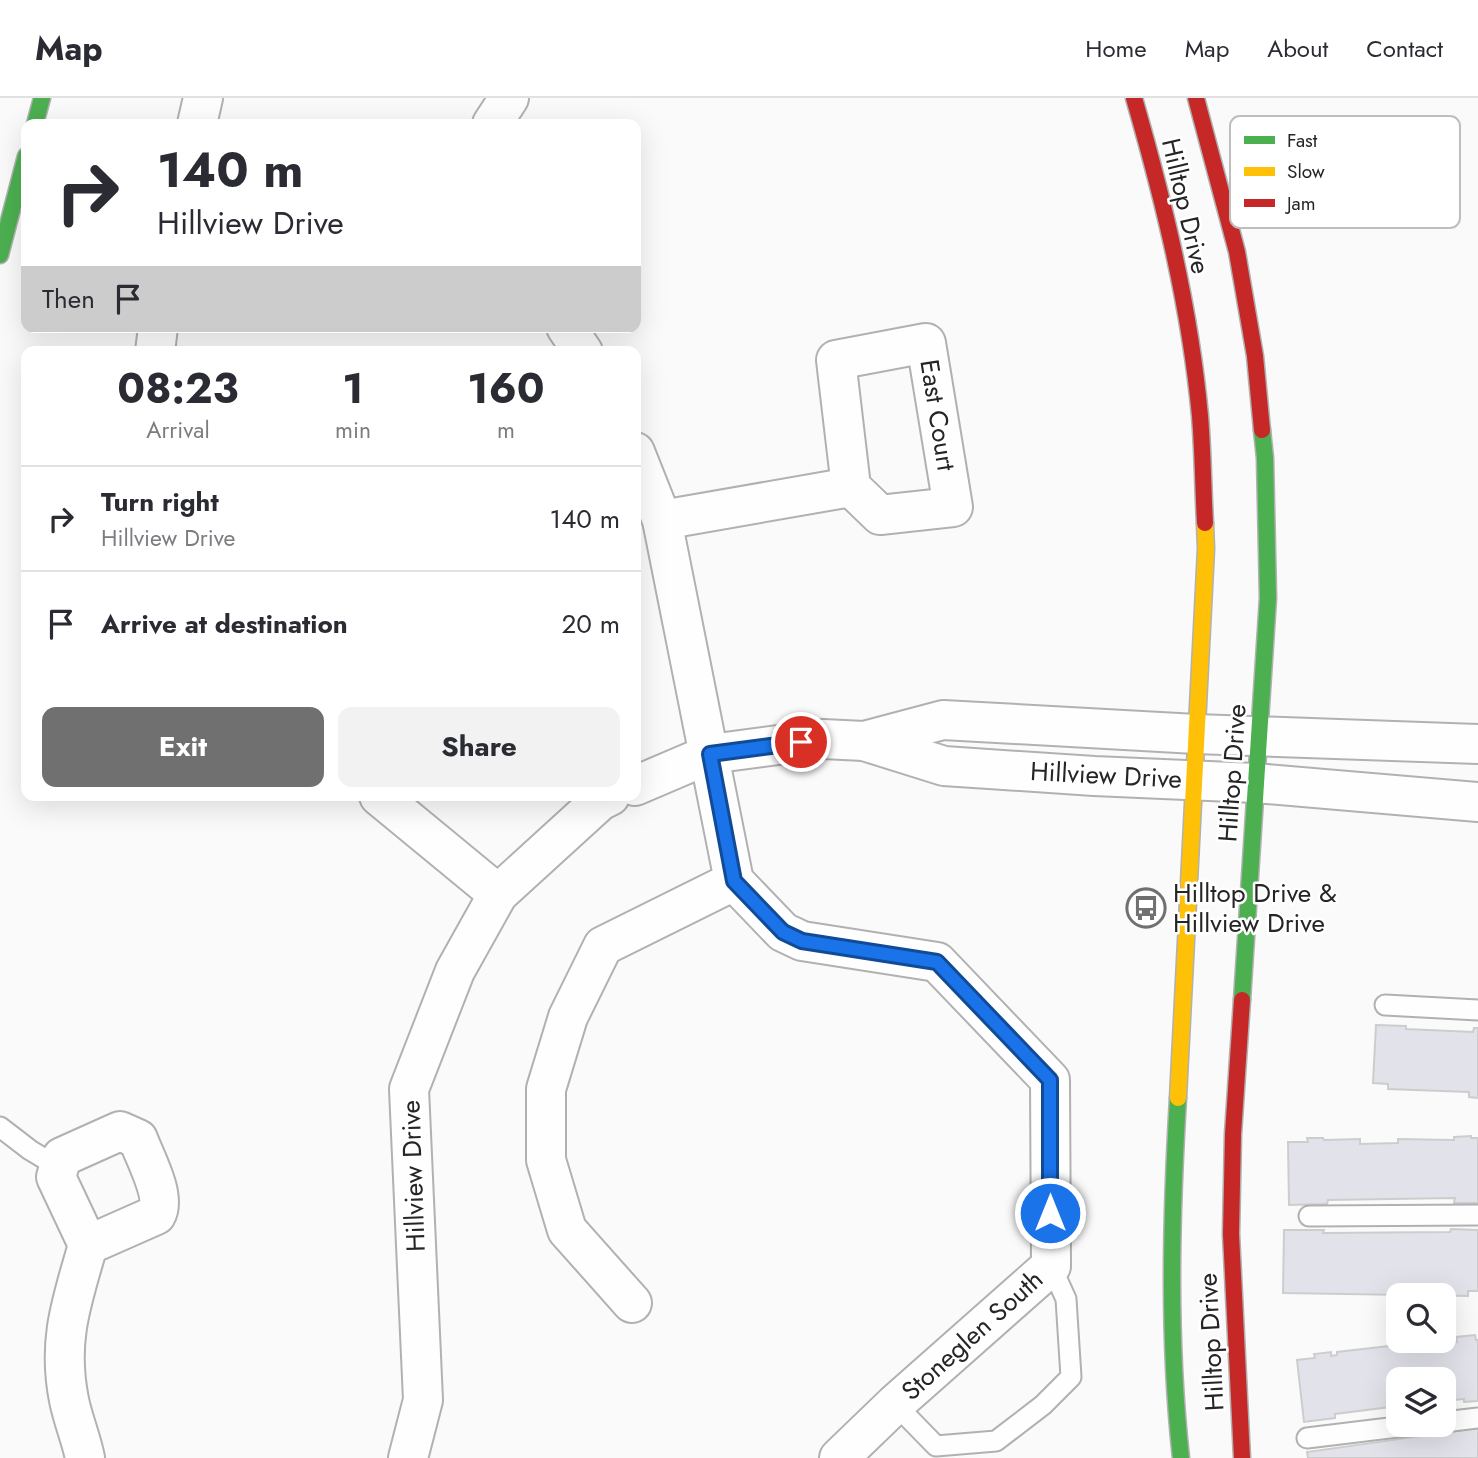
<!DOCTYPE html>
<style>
:root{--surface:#fff;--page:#f2f2f3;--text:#2b2b33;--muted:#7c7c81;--line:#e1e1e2;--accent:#707071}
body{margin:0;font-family:Jost,sans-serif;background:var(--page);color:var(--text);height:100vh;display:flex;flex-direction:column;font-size:26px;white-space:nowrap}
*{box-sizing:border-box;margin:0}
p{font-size:23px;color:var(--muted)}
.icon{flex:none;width:38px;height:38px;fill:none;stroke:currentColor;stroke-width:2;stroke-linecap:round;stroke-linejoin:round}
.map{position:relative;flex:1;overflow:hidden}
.side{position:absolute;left:21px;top:248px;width:620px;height:455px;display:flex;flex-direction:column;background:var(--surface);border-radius:14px;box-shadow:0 7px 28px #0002}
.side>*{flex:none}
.banner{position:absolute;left:21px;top:21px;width:620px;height:214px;border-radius:14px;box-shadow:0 7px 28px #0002;background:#fff;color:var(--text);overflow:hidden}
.tools{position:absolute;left:1386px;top:1185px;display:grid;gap:14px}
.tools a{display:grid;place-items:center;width:70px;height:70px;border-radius:14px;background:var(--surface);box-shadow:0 7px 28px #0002;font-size:35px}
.pin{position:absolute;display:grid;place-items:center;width:60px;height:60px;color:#fff;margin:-30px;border:4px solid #fff;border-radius:50%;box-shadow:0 2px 7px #0007}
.me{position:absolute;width:77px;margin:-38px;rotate:0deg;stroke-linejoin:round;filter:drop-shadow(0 0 5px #0008)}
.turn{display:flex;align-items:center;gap:24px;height:147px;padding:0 21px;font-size:32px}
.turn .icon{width:91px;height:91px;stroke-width:2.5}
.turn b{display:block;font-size:49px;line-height:60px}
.then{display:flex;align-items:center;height:66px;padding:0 21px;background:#0003;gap:14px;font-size:26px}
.eta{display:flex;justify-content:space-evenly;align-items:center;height:119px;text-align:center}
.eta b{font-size:42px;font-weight:700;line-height:49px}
.button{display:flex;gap:14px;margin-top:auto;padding:14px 21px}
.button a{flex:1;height:80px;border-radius:14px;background:var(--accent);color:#fff;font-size:28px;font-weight:700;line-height:80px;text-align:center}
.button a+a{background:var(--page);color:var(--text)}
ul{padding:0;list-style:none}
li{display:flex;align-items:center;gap:21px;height:105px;padding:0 21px;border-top:2px solid var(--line)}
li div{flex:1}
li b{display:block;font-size:26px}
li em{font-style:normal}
header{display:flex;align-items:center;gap:42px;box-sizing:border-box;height:98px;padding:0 35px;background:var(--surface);border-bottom:2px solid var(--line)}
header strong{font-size:33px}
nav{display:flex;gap:38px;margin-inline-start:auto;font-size:24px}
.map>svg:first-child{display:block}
.building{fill:#e2e2ea;stroke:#cdcdce;stroke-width:2}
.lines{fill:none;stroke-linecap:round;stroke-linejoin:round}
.lane-casing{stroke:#b1b1b1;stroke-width:23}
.street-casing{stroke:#b1b1b1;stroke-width:42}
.fast-casing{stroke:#b1b1b1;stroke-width:19}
.slow-casing{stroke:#b1b1b1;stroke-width:19}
.jam-casing{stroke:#b1b1b1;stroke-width:19}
.lane{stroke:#fefefe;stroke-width:19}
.street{stroke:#fefefe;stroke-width:38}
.fast{stroke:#4caf50;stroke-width:16}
.slow{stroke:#ffc107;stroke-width:16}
.jam{stroke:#c62828;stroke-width:16}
.route-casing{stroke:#114b97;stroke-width:18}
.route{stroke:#1a73e8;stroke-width:12}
.labels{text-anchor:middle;stroke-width:5;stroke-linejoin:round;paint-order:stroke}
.street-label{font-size:26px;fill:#252526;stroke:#fff}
.poi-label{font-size:26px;fill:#252526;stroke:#fff;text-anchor:start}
.key{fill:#fff;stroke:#bebebe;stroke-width:2}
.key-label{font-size:19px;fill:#252526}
</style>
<header>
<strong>Map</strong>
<nav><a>Home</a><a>Map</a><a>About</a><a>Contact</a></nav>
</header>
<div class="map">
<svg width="1478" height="1360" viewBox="0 0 1478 1360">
<rect width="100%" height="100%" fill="#fafafb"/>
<g class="building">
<polygon points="1376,927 1406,928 1406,931 1473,934 1474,930 1478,930 1478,1000 1469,999 1469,994 1388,991 1388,986 1373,985"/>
<polygon points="1471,1038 1471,1040 1478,1040 1478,1105 1454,1105 1455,1100 1328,1102 1327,1106 1289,1107 1288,1044 1308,1044 1307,1040 1323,1040 1324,1042 1360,1041 1360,1046 1398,1045 1398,1041 1454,1042 1454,1039"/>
<polygon points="1451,1131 1478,1132 1478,1193 1468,1193 1468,1198 1283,1195 1284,1132 1324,1132 1323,1135 1450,1134"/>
<polygon points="1475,1237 1476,1242 1478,1242 1478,1303 1464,1304 1464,1301 1444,1303 1444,1281 1398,1281 1398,1308 1335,1316 1335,1320 1304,1324 1297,1262 1315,1260 1314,1256 1331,1254 1331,1258 1337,1257 1337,1254 1450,1241 1450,1245 1457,1244 1456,1239"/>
<polygon points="1478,1330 1478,1360 1308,1360 1307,1354"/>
</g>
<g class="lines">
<g class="lane-casing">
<g id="lane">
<polyline points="1385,907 1478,912"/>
<polyline points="0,1029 30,1052 58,1069"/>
<polyline points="1309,1118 1478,1117"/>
<polyline points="895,1306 936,1348 996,1343 1043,1307 1071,1279 1066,1201 1051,1168"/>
<polyline points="1444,1324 1478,1320"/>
<polyline points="1307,1340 1422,1326"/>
</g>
</g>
<g class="street-casing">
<g id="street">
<polyline points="197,26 203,0"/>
<polyline points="492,26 509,0"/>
<polyline points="566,229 583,254"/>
<polyline points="155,254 158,229"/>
<polyline points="635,354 662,422 734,783 783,834 802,843 937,864 1050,982 1051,1168 895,1306 839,1360"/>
<polyline points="662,422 851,389 880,417 953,409 926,245 836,262 851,389"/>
<polyline points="864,643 943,622 1196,636 1478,646"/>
<polyline points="635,688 710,656 823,641 864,643 944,668 1094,678 1255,685 1478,704"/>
<polyline points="379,698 498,796"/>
<polyline points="632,1205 567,1132 546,1062 546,991 568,919 603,848 734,783"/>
<path d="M85 1360C81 1340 73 1322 69 1302 57 1242 72 1203 88 1147L56 1079 62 1059 120 1033 138 1041C145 1060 167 1099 156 1117L88 1147"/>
<polyline points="408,1360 423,1302 409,991 455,873 498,796 600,703 610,698"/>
</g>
</g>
<g class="fast-casing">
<g id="fast">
<polyline points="35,26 42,0"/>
<polyline points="0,157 26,58"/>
<polyline points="1242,902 1268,500 1265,360 1262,332"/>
<path d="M1178 1000C1171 1120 1168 1241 1181 1360"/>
</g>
</g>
<g class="slow-casing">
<polyline id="slow" points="1178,1000 1206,451 1205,425"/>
</g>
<g class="jam-casing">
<g id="jam">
<path d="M1134 0C1164 104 1190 210 1200 318 1203 354 1203 390 1205 425"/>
<polyline points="1196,0 1237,154 1255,258 1262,332"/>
<polyline points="1242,902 1233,1036 1231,1136 1242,1360"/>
</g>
</g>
<use href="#lane" class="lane"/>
<use href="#street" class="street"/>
<use href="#fast" class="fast"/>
<use href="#slow" class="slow"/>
<use href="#jam" class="jam"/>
</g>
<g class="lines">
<g class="route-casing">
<polyline id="route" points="801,644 710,656 734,783 783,834 802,843 937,864 1050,982 1050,1115"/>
</g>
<use href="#route" class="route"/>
</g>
<defs>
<g id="bus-ring" transform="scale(2.0125)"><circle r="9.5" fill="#fff" stroke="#707071" stroke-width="1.5"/><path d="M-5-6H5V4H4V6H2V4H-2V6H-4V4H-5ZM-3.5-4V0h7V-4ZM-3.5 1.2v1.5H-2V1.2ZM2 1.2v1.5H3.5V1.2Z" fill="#707071"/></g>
</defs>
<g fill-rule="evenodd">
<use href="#bus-ring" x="1146" y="810"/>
</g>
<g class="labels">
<g class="street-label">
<text transform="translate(1186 108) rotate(77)" y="9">Hilltop Drive</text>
<text transform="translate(938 317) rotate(81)" y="9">East Court</text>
<text transform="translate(1232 675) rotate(-86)" y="9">Hilltop Drive</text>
<text transform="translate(1106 677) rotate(3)" y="9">Hillview Drive</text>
<text transform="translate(413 1078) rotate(-92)" y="9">Hillview Drive</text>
<text transform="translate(972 1237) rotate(-42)" y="9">Stoneglen South</text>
<text transform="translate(1211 1244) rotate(-93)" y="9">Hilltop Drive</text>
</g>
<g class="poi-label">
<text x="1173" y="804">Hilltop Drive &amp;<tspan x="1173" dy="30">Hillview Drive</tspan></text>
</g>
</g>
<rect x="1230" y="18" width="230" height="112" rx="10" class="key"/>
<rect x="1244" y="38" width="31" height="8" fill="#4caf50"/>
<rect x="1244" y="69" width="31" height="9" fill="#ffc107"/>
<rect x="1244" y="101" width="31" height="8" fill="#c62828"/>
<g class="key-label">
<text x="1287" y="49">Fast</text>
<text x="1287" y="80">Slow</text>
<text x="1287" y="112">Jam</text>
</g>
</svg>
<div class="tools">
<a><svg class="icon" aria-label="search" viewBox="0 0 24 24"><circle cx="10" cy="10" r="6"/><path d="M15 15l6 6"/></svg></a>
<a><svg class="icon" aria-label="layers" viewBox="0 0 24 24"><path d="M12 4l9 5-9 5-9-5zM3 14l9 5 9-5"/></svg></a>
</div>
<div class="pin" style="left:801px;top:644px;background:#d93025"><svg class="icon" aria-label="arrive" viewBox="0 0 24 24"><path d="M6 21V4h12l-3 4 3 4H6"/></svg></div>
<svg class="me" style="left:1050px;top:1115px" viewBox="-20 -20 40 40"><circle r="17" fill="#1a73e8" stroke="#fff" stroke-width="3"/><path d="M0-11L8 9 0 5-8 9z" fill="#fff"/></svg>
<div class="banner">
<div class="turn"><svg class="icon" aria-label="right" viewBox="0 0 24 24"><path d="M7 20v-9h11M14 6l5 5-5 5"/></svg><div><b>140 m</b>Hillview Drive</div></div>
<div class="then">Then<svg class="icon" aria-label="arrive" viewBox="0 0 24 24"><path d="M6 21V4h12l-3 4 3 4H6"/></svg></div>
</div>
<section class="side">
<div class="eta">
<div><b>08:23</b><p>Arrival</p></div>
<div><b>1</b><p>min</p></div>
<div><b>160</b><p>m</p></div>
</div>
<ul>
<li><svg class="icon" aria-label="right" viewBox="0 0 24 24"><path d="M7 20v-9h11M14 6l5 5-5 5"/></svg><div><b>Turn right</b><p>Hillview Drive</p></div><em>140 m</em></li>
<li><svg class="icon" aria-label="arrive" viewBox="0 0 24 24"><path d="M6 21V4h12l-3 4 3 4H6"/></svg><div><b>Arrive at destination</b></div><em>20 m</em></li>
</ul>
<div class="button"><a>Exit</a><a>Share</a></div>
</section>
</div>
